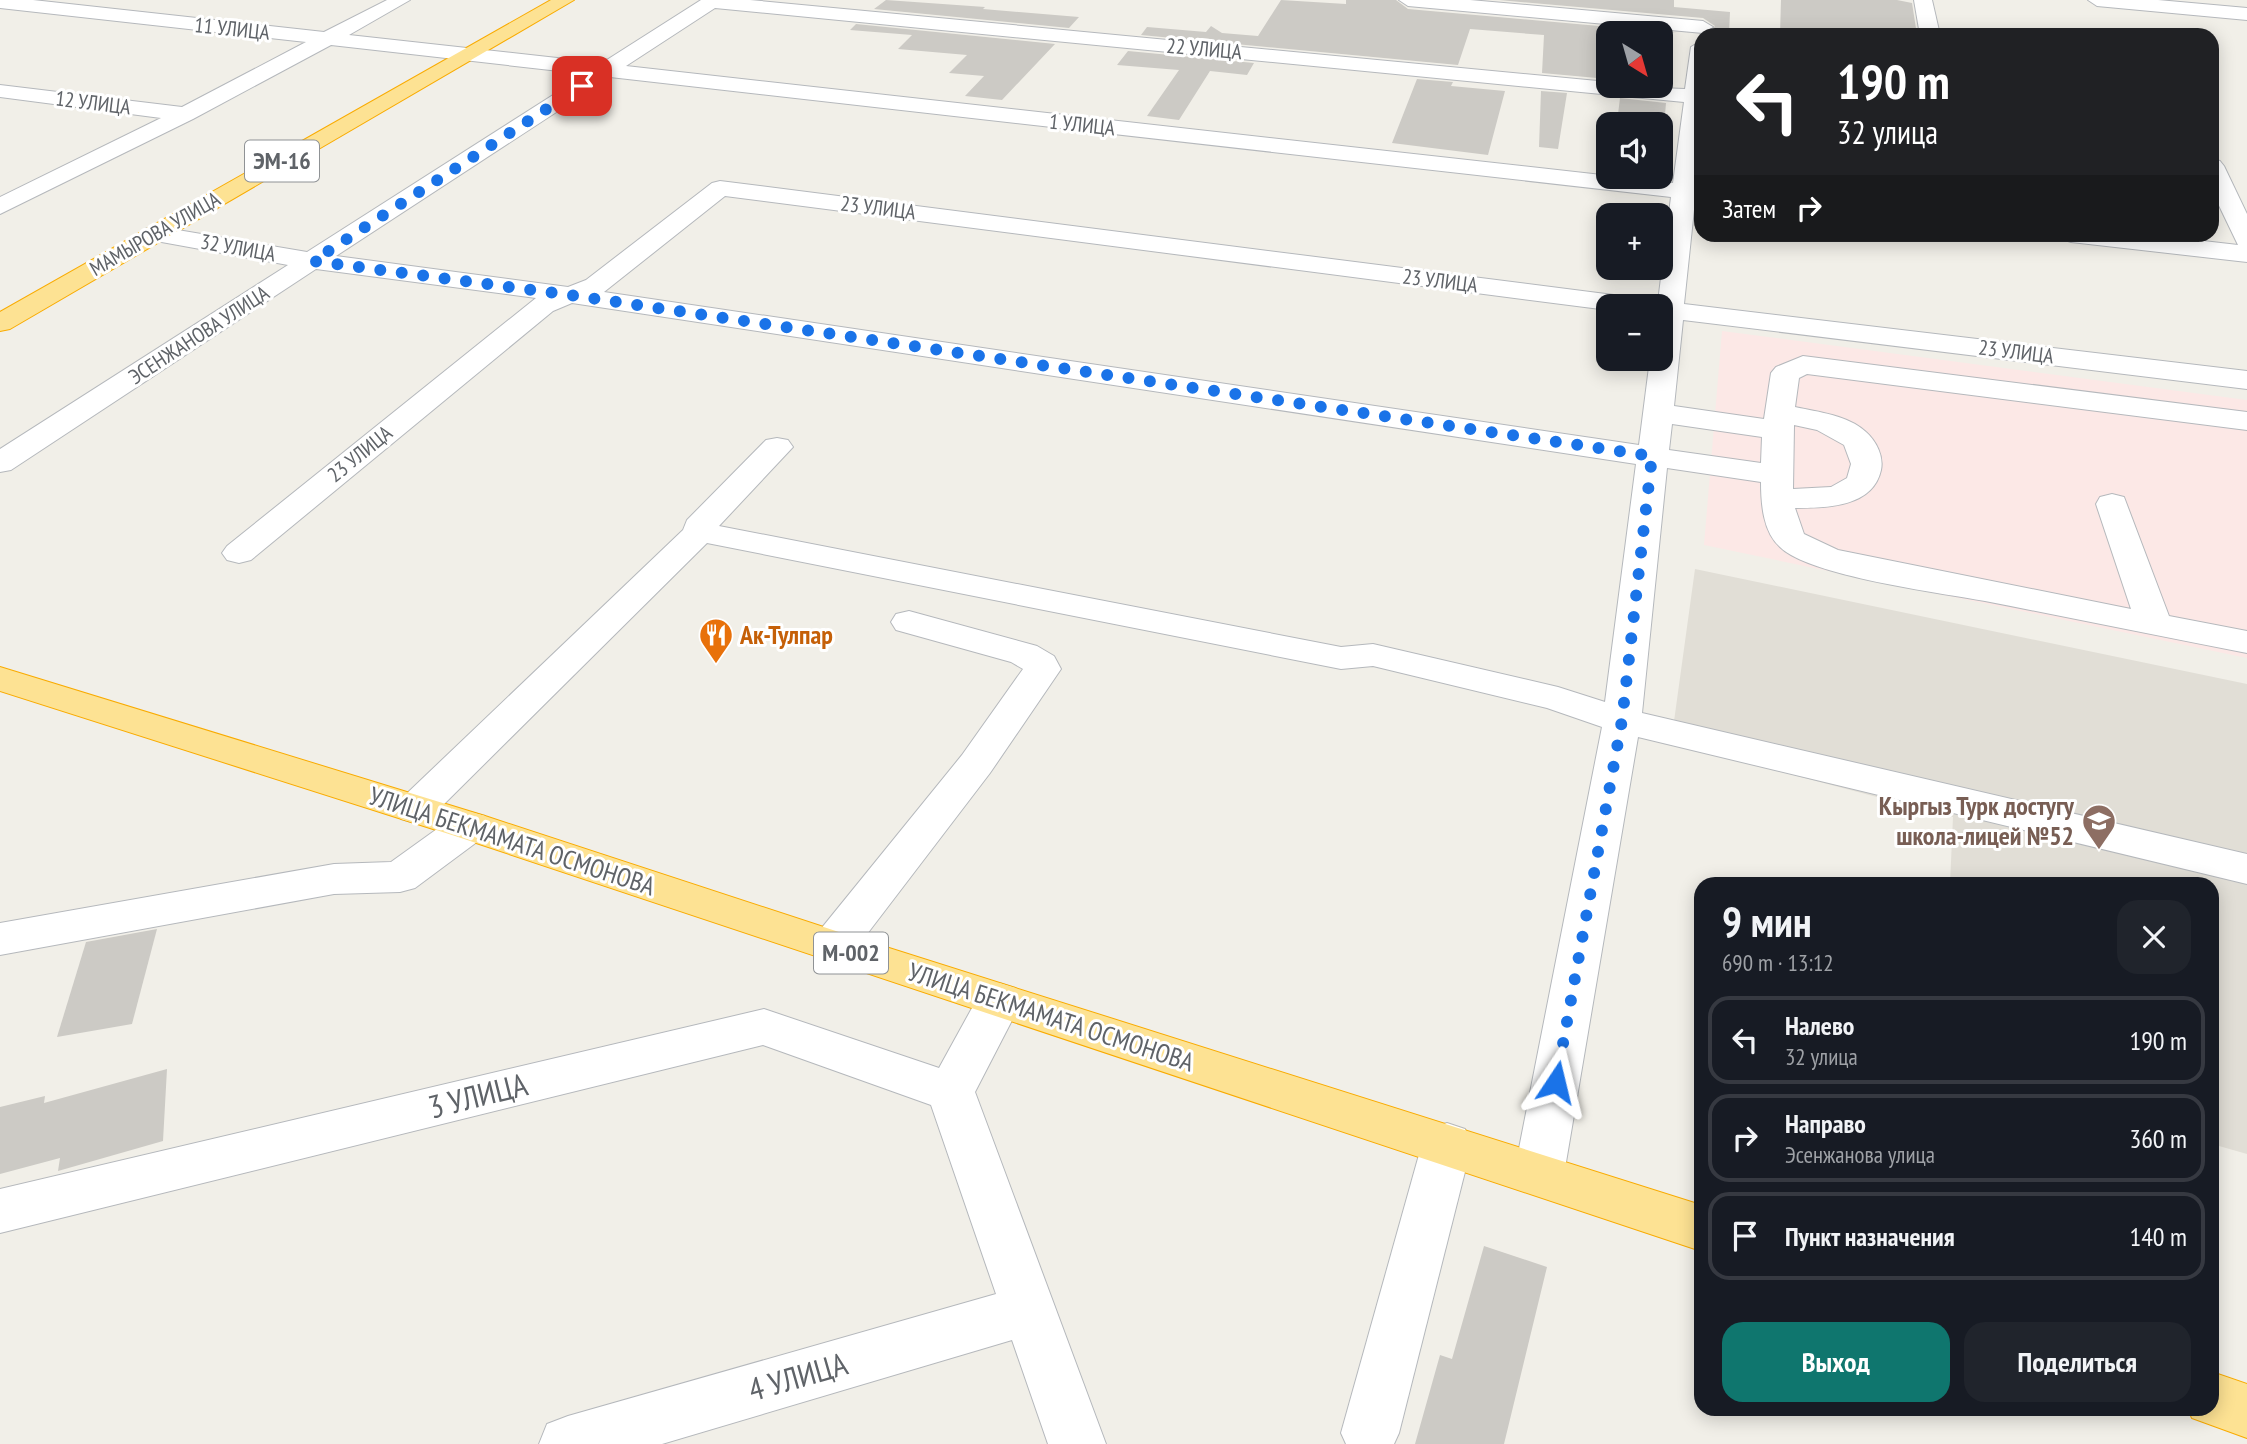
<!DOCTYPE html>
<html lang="ru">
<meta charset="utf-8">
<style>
:root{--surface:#171b24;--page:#20242c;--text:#f1f3f6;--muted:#9ea1a6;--line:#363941;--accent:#0f766e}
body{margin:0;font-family:"PT Sans Narrow",sans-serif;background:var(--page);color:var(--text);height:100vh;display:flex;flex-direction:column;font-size:26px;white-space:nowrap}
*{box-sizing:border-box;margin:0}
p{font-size:23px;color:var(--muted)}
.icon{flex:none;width:38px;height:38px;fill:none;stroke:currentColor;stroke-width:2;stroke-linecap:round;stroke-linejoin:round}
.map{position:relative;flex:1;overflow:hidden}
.sheet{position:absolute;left:1694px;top:877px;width:525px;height:539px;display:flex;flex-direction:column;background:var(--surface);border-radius:21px;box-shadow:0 4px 18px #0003}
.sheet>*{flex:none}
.top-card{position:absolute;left:1694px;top:28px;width:525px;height:214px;border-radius:21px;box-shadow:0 4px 18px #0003;background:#202124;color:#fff;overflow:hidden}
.needle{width:46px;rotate:143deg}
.controls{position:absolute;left:1596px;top:21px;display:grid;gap:14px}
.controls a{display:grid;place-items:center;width:77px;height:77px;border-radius:14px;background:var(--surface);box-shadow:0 4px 18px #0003;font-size:35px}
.pin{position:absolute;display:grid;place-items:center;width:60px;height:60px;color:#fff;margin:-30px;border-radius:14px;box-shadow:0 4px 10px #0006}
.me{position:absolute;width:77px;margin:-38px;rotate:10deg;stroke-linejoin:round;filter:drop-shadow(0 0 5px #0008)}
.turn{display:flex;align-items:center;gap:24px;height:147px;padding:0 28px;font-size:32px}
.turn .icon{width:91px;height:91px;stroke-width:2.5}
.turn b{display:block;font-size:49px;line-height:60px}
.then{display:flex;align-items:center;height:66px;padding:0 28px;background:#0003;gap:14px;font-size:26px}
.round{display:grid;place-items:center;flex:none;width:74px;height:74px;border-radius:21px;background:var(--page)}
.overview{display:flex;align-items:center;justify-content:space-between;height:119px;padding:0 28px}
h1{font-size:42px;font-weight:700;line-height:52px}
.primary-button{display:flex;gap:14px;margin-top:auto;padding:14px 28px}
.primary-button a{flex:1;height:80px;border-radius:21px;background:var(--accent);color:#fff;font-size:28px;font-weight:700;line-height:80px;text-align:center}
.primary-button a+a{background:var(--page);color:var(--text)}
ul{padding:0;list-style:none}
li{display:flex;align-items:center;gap:21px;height:88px;margin:0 14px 10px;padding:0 14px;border:4px solid var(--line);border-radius:21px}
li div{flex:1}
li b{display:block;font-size:26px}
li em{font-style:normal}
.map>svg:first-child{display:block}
.education{fill:#e1ded6}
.medical{fill:#fce8e6}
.building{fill:#cccac5}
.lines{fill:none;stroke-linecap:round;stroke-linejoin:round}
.minor-casing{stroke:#b5b8bc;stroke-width:2}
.highway-casing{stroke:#f9ab00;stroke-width:2}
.minor{fill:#fff;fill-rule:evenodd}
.highway{fill:#fde293;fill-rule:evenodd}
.route{stroke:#1a73e8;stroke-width:12;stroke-dasharray:0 21.6}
.labels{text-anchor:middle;stroke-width:6;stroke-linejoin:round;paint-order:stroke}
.far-street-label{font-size:21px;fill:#5f6368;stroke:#fff}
.shield{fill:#fff;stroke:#8f9295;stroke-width:2}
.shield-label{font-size:24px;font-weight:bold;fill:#5f6368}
.food-label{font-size:26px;font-weight:bold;fill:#c56008;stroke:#fff;text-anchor:start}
.education-label{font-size:26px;font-weight:bold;fill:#785e54;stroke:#fff;text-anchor:end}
.street-label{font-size:26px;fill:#5f6368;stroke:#fff}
.near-street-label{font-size:32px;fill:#5f6368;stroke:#fff}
</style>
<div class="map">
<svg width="2247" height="1444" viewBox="0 0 2247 1444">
<rect width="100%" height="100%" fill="#f1efe8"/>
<polygon class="education" points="1695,569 2247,684 2247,1154 2212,1144 2212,884 1950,884 1953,817 1671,743"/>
<polygon class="medical" points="1722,331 2247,400 2247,658 1704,545"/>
<g class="building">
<polygon points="886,0 985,7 983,9 1079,17 1069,28 874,9"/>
<polygon points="1281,0 1346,4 1346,0 1396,0 1408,9 1677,33 1669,33 1667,86 1661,85 1661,33 1608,33 1608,79 1542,73 1544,35 1470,29 1458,65 1141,35 1147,27 1206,32 1211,26 1222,33 1258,36"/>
<polygon points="1499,0 1674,0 1674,7 1730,12 1729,33 1708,33 1715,26 1703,18"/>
<polygon points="1781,0 1897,0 1912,3 1917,35 1780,35"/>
<polygon points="856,24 1055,44 1002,100 965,96 984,76 949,73 967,55 898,49 912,35 850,30"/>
<polygon points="1128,51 1254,63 1247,75 1210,71 1179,120 1147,116 1179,70 1117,65"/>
<polygon points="1417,79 1453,82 1451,86 1505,91 1488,155 1392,143"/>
<polygon points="1541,91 1567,93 1558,149 1539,147"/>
<polygon points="1620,98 1666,103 1664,126 1617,122"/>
<polygon points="157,929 132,1024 57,1037 86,942"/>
<polygon points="167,1069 163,1141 58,1171 60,1158 0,1174 0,1107 45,1096 44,1103"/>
<polygon points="1484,1246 1547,1267 1504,1444 1415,1444 1440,1355 1452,1359"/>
</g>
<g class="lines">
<g class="minor-casing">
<g id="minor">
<path d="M0 0H33L324 32 387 0H410L349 35 602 63 701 0H750L1608 82V86L1685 89 1691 47 1701 41V144L1697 185 1701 186V200H1695L1684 304 2247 371V389L1683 320 1674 406 1764 419 1771 373 1776 367 1803 356 2247 412V430L1807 374 1799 378 1795 407C1818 412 1848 415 1866 432 1876 441 1884 456 1881 470 1873 507 1827 508 1795 508L1804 534 1838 550 2131 609 2096 504 2100 497 2112 494 2124 497 2169 616 2247 631V653C2160 636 2072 618 1985 601 1941 593 1809 576 1780 547 1763 532 1761 504 1761 482L1667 468 1642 713 2247 854V884L1638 737 1564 1174 1557 1189 1539 1196 1521 1189 1514 1174 1602 727 1547 708 1373 666 1341 669 707 543 429 819 415 823 401 819 395 809 401 799 683 530 687 520 766 440 777 438 788 440 793 447 719 526 1341 647 1373 644 1558 687 1605 702 1636 464 572 303 553 311 251 560 239 563 227 560 222 553 227 546 536 298 316 269 11 470 0 472V449L288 265 145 239 141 234 145 229 154 226 307 252 586 74 331 45 193 119 0 214V197L161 118 0 97V85L182 107 306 42 0 8ZM715 8 1684 102 1673 183 626 66ZM610 77 1671 197 1658 302 1650 305 1647 300 1637 298 720 181 712 183 586 280 568 287 336 256ZM725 196 1608 310V306H1661V359H1650L1639 445 604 292ZM1672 424 1762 437 1761 463 1669 450ZM1794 425 1817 430 1844 445 1851 464 1847 478 1831 487 1793 489Z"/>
<polygon points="1399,0 1470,0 1703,21 1713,27 1703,33 1408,6"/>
<polygon points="1914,0 1932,0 1940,35 1920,35"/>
<polygon points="2088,0 2158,0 2247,8 2247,20 2097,6"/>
<polygon points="2212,159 2220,161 2224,166 2247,214 2247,262 2071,242 2062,239 2059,234 2143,234 2238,245 2212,191"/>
<polygon points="909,611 1037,646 1054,656 1061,669 990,773 848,959 832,964 816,959 810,947 816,935 962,755 1023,669 1011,662 896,630 891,622 896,614"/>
<polygon points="470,812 485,816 491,826 485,836 415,888 400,892 334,894 0,955 0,923 334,864 391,862 455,816"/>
<polygon points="999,983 1015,988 1022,1001 975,1092 1106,1444 1048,1444 1012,1340 662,1444 539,1444 547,1424 568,1416 996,1294 931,1105 763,1045 0,1233 0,1189 764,1009 939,1068 983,988"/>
<polygon points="1447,1123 1465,1129 1472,1144 1399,1433 1394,1444 1346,1444 1341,1433 1422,1144 1429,1129"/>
</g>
</g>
<g class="highway-casing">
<g id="highway">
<polygon points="551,0 574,0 10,329 0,331 0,312"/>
<polygon points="0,667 485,816 848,935 1701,1205 1701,1251 455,836 0,691"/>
<polygon points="2212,1372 2247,1384 2247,1438 2192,1418 2188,1409 2212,1409"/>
</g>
</g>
<use href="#minor" class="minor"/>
<use href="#highway" class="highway"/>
</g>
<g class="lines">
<polyline class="route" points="582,86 313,261 570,295 1652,456 1622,720 1556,1082"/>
</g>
<defs>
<g id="restaurant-pin" transform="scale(1.75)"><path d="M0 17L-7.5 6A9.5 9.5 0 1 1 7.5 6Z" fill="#e8710a" stroke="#fff"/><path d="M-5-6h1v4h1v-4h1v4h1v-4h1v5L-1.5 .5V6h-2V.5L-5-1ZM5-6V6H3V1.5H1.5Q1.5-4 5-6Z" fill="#fff"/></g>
<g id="school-pin" transform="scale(1.75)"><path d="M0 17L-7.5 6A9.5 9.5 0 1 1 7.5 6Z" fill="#8d6e63" stroke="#fff"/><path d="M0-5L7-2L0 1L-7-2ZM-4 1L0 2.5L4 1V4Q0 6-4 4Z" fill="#fff"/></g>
</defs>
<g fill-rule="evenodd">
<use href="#restaurant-pin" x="716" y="635"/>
<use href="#school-pin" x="2099" y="821"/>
</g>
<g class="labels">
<g class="far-street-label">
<text transform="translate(232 29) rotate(6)" y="7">11 УЛИЦА</text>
<text transform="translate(1204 49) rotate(5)" y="7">22 УЛИЦА</text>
<text transform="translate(93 103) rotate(7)" y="7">12 УЛИЦА</text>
<text transform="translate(1082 125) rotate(6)" y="7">1 УЛИЦА</text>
<text transform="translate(878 208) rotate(7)" y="7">23 УЛИЦА</text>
<text transform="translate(155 234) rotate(-30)" y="7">МАМЫРОВА УЛИЦА</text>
<text transform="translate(238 248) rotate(10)" y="7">32 УЛИЦА</text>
<text transform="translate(1440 281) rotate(7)" y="7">23 УЛИЦА</text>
<text transform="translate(199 335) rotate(-33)" y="7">ЭСЕНЖАНОВА УЛИЦА</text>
<text transform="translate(2016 352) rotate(7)" y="7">23 УЛИЦА</text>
<text transform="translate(360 454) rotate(-39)" y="7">23 УЛИЦА</text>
</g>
<g class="shield">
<rect x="245" y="140.5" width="74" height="41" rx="5"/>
<rect x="814" y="932.5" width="74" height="41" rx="5"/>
</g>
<g class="shield-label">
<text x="282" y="169">ЭМ-16</text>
<text x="851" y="961">M-002</text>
</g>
<g class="food-label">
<text x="740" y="644">Ак-Тулпар</text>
</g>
<g class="education-label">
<text x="2074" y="815">Кыргыз Турк достугу<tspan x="2074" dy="30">школа-лицей №52</tspan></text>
</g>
<g class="street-label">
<text transform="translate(512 841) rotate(18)" y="9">УЛИЦА БЕКМАМАТА ОСМОНОВА</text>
<text transform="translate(1051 1017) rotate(18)" y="9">УЛИЦА БЕКМАМАТА ОСМОНОВА</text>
</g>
<g class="near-street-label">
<text transform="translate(478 1096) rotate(-14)" y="11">3 УЛИЦА</text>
<text transform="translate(798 1377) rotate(-16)" y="11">4 УЛИЦА</text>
</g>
</g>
</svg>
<div class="controls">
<a><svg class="needle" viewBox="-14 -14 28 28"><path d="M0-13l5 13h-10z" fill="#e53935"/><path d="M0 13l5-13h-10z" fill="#9ea1a6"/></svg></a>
<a><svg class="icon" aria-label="sound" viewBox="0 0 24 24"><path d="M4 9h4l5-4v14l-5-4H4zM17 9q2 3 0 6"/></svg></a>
<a>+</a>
<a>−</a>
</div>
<div class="pin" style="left:582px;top:86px;background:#d93025"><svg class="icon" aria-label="arrive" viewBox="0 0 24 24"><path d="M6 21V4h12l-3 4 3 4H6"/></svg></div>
<svg class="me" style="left:1556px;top:1082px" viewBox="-20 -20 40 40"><path d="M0-17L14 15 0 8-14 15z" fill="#1a73e8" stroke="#fff" stroke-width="4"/></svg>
<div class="top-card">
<div class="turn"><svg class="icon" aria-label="left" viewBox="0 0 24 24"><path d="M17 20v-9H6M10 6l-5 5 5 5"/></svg><div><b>190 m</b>32 улица</div></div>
<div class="then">Затем<svg class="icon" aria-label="right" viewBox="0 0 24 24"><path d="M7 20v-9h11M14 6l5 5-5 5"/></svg></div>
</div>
<section class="sheet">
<div class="overview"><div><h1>9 мин</h1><p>690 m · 13:12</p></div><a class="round"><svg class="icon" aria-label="close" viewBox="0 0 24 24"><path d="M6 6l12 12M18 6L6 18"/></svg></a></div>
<ul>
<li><svg class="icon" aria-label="left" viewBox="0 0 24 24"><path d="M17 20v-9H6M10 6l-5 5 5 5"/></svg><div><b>Налево</b><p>32 улица</p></div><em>190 m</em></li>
<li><svg class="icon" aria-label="right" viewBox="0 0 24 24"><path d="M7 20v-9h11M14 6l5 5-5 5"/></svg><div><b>Направо</b><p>Эсенжанова улица</p></div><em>360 m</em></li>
<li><svg class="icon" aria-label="arrive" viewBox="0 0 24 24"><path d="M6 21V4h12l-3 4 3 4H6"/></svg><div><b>Пункт назначения</b></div><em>140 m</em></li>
</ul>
<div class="primary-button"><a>Выход</a><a>Поделиться</a></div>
</section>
</div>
